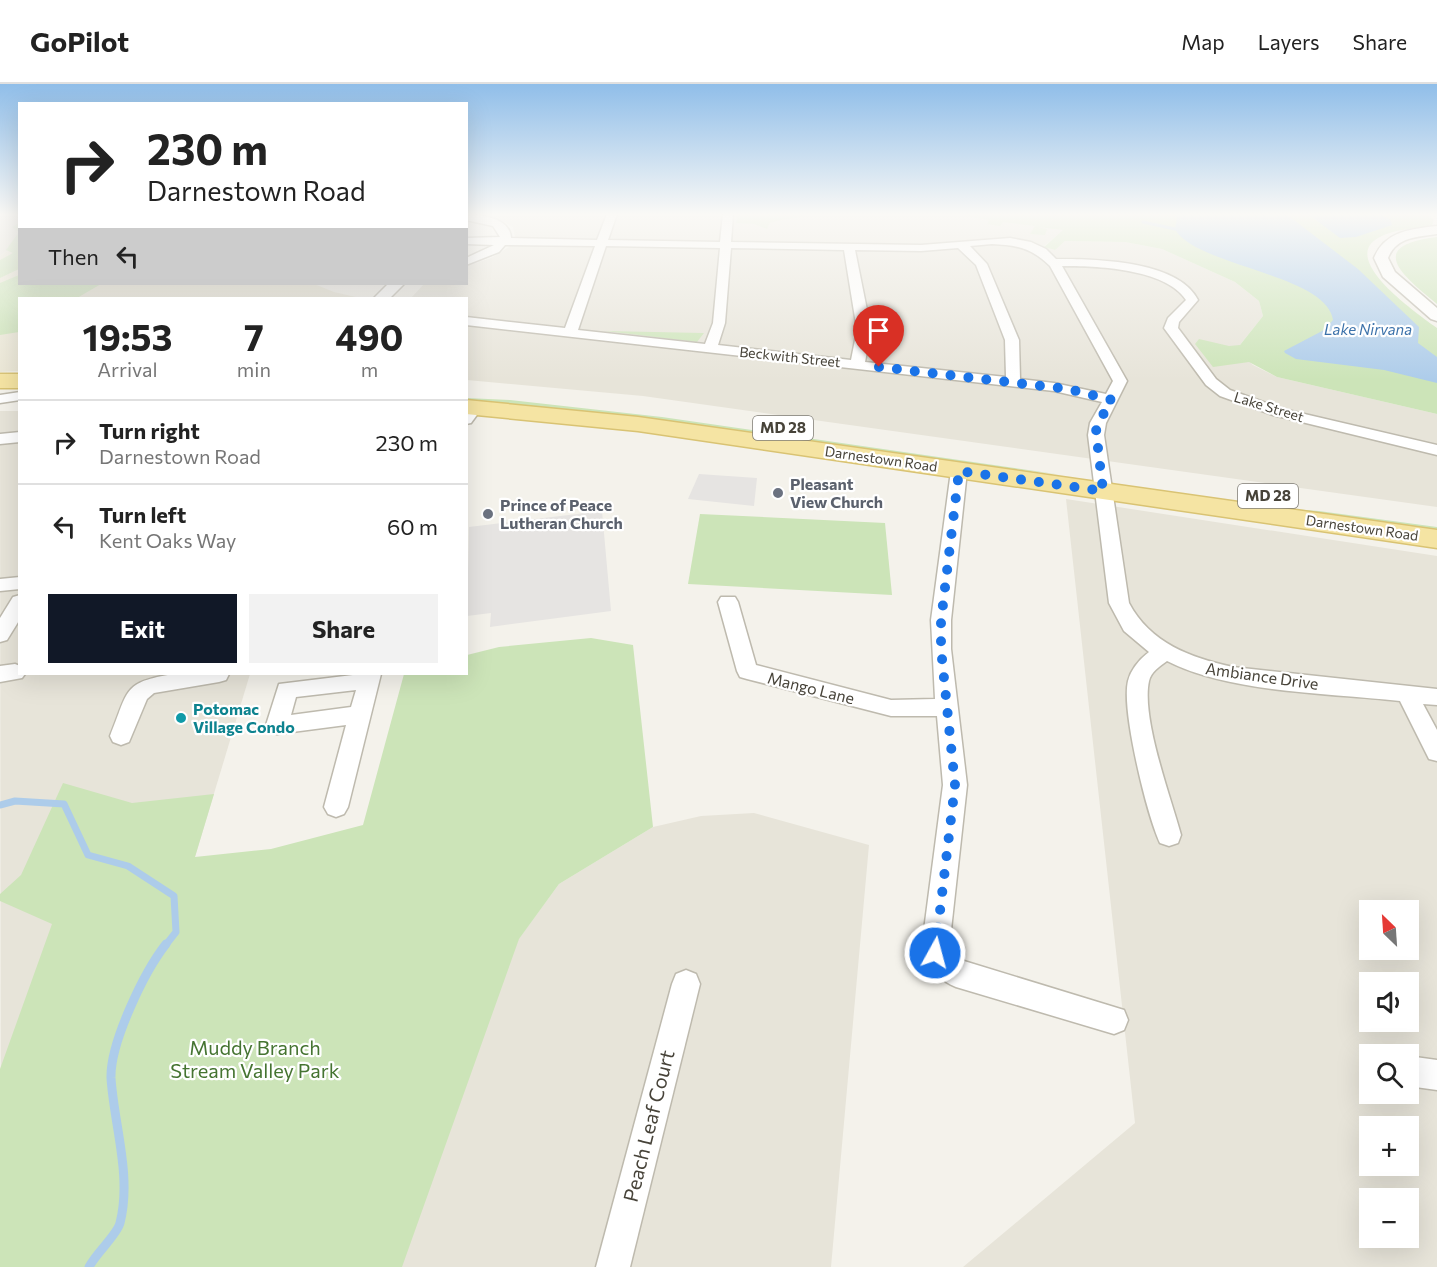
<!DOCTYPE html>
<meta charset="utf-8">
<style>
:root{--surface:#fff;--page:#f2f2f2;--text:#222;--muted:#767676;--line:#e0e0e0;--accent:#111827}
body{margin:0;font-family:Commissioner,sans-serif;background:var(--page);color:var(--text);height:100vh;display:flex;flex-direction:column;font-size:22px;white-space:nowrap}
*{box-sizing:border-box;margin:0}
p{font-size:20px;color:var(--muted)}
.icon{flex:none;width:33px;height:33px;fill:none;stroke:currentColor;stroke-width:2;stroke-linecap:round;stroke-linejoin:round}
.map{position:relative;flex:1;overflow:hidden}
.drawer{position:absolute;left:18px;top:213px;width:450px;height:378px;display:flex;flex-direction:column;background:var(--surface);border-radius:0px;box-shadow:0 6px 24px #0002}
.drawer>*{flex:none}
.banner{position:absolute;left:18px;top:18px;width:450px;height:183px;border-radius:0px;box-shadow:0 6px 24px #0002;background:#fff;color:var(--text);overflow:hidden}
.needle{width:39px;rotate:335deg}
.buttons{position:absolute;left:1359px;top:816px;display:grid;gap:12px}
.buttons a{display:grid;place-items:center;width:60px;height:60px;border-radius:0px;background:var(--surface);box-shadow:0 6px 24px #0002;font-size:30px}
.pin{position:absolute;display:grid;place-items:center;width:51px;height:51px;color:#fff;margin:-62px -26px;border-radius:50% 50% 50% 0;rotate:-45deg;box-shadow:0 0 6px #0007}
.pin .icon{rotate:45deg}
.me{position:absolute;width:66px;margin:-33px;rotate:7deg;stroke-linejoin:round;filter:drop-shadow(0 0 4px #0008)}
.turn{display:flex;align-items:center;gap:21px;height:126px;padding:0 30px;font-size:27px}
.turn .icon{width:78px;height:78px;stroke-width:2.5}
.turn b{display:block;font-size:42px;line-height:51px}
.then{display:flex;align-items:center;height:57px;padding:0 30px;background:#0003;gap:12px;font-size:22px}
.eta{display:flex;justify-content:space-evenly;align-items:center;height:102px;text-align:center}
.eta b{font-size:36px;font-weight:700;line-height:42px}
.primary-button{display:flex;gap:12px;margin-top:auto;padding:12px 30px}
.primary-button a{flex:1;height:69px;border-radius:0px;background:var(--accent);color:#fff;font-size:24px;font-weight:700;line-height:69px;text-align:center}
.primary-button a+a{background:var(--page);color:var(--text)}
ul{padding:0;list-style:none}
li{display:flex;align-items:center;gap:18px;height:84px;padding:0 30px;border-top:2px solid var(--line)}
li div{flex:1}
li b{display:block;font-size:22px}
li em{font-style:normal}
header{display:flex;align-items:center;gap:36px;box-sizing:border-box;height:84px;padding:0 30px;background:var(--surface);border-bottom:2px solid var(--line)}
header strong{font-size:28px}
nav{display:flex;gap:33px;margin-inline-start:auto;font-size:21px}
.map>svg:first-child{display:block}
.residential{fill:#e7e4d9;fill-rule:evenodd}
.education{fill:#ebe7d6}
.green{fill:#cce4b8}
.parking{fill:#e6e4e2}
.water{fill:#adccea}
.lines{fill:none;stroke-linecap:round;stroke-linejoin:round}
.stream-far2{stroke:#adccea;stroke-width:3}
.stream-far1{stroke:#adccea;stroke-width:7}
.stream{stroke:#adccea;stroke-width:9}
.minor-casing{stroke:#bebaae;stroke-width:3}
.tertiary-casing{stroke:#bebaae;stroke-width:3}
.primary-casing{stroke:#d9c373;stroke-width:3}
.minor{fill:#fff;fill-rule:evenodd}
.tertiary{fill:#fff;fill-rule:evenodd}
.primary{fill:#f5e4a3;fill-rule:evenodd}
.route{stroke:#1a73e8;stroke-width:10;stroke-dasharray:0 18}
.worship-dot{fill:#6b7280;stroke:#fff;stroke-width:2}
.culture-dot{fill:#0f9aa8;stroke:#fff;stroke-width:2}
.labels{text-anchor:middle;stroke-width:4.5;stroke-linejoin:round;paint-order:stroke}
.far-street-label{font-size:14px;fill:#474339;stroke:#fff}
.far-water-label{font-size:15px;font-style:italic;fill:#3c72aa;stroke:#fff}
.shield{fill:#fff;stroke:#7e7b74;stroke-width:1.5}
.shield-label{font-size:15px;font-weight:bold;fill:#474339}
.worship-label{font-size:16px;font-weight:bold;fill:#5b616d;stroke:#fff;text-anchor:start}
.street-label{font-size:16px;fill:#474339;stroke:#fff}
.culture-label{font-size:16px;font-weight:bold;fill:#0d838f;stroke:#fff;text-anchor:start}
.near-park-label{font-size:20px;fill:#457431;stroke:#fff}
.near-street-label{font-size:20px;fill:#474339;stroke:#fff}
</style>
<header>
<strong>GoPilot</strong>
<nav><a>Map</a><a>Layers</a><a>Share</a></nav>
</header>
<div class="map">
<svg width="1437" height="1183" viewBox="0 0 1437 1183">
<rect width="100%" height="100%" fill="#f4f2eb"/>
<g class="residential">
<polygon points="0,130 19,130 19,158 0,172"/>
<polygon points="478,130 956,130 1064,146 1044,162 1054,166 1065,157 1125,158 1162,165 1235,198 1259,217 1263,232 1236,266 1253,281 1277,293 1437,330 1437,423 643,312 467,296 466,214 411,214 424,200 466,200 467,182 491,174 509,163 515,153 513,143 501,136"/>
<polygon points="0,327 19,327 20,590 250,590 191,786 1,1183"/>
<path d="M1066 415 1437 472V1183H963L1135 1039ZM1370 826H1408V866H1370ZM1370 898H1408V938H1370ZM1370 970H1408V1010H1370ZM1370 1042H1408V1082H1370ZM1370 1114H1408V1154H1370Z"/>
<polygon points="754,729 869,761 831,1183 396,1183 468,924 559,800 653,743 701,732"/>
</g>
<polygon class="education" points="19,158 20,200 314,200 334,208 360,214 20,214 19,287 0,288 0,172"/>
<g class="green">
<path d="M737 130H808C795 136 783 134 770 139L767 145 754 140 736 139Z"/>
<path d="M956 130H1427L1434 136 1432 141C1414 146 1395 144 1378 154 1339 176 1418 230 1437 244V330L1277 293 1249 278 1213 283 1195 260 1199 255 1229 262 1240 261 1263 232 1259 217 1235 198 1162 165 1125 158 1065 157 1055 166 1044 163 1063 146 1038 143 1047 145 1045 151 1030 150 1035 142 1003 138 1000 142 987 140 989 136Z"/>
<polygon points="19,139 19,185 0,194 0,176 13,169 6,166 19,148 12,143"/>
<path d="M1437 153V220C1405 193 1363 162 1437 153Z"/>
<polygon points="19,191 20,200 101,200 77,214 20,214 19,248 0,251 0,199"/>
<polygon points="605,247 703,249 704,249 697,258"/>
<polygon points="466,314 510,316 662,333 1062,391 467,318"/>
<polygon points="1265,423 1319,427 1437,443 1437,451"/>
<polygon points="700,430 885,439 892,511 688,500"/>
<polygon points="591,554 633,561 653,743 559,800 519,855 402,1183 0,1183 0,985 52,840 0,817 0,810 21,791 63,699 132,719 214,710 195,773 271,765 363,741 404,590 466,590 467,571 499,563"/>
</g>
<g class="parking">
<polygon points="699,390 757,394 754,422 688,415"/>
<polygon points="602,427 611,527 490,543 491,529 467,532 469,443"/>
</g>
<g class="water">
<path d="M1178 130H1286L1358 185 1419 243 1418 259 1437 273V299L1384 286 1296 275 1285 269 1284 267 1324 246 1333 236C1327 190 1194 182 1175 145Z"/>
<polygon points="1308,130 1380,130 1390,135 1392,141 1356,153 1340,154"/>
</g>
<g class="lines">
<polyline class="stream-far2" points="1143,138 1175,145"/>
<polyline class="stream-far1" points="0,721 15,717 64,720 88,771 128,782 174,812 176,848 165,862"/>
<path class="stream" d="M89 1183C96 1169 117 1151 120 1139 132 1092 114 1041 111 994 110 959 144 888 166 860"/>
<g class="minor-casing">
<g id="minor">
<path d="M466 130C483 131 510 134 511 154L597 156 607 130H617L608 156 720 158 723 130H733L731 158 921 161 1010 154 1031 158 1046 165 1056 175C1094 175 1178 176 1198 216L1179 238 1178 244 1216 295 1230 306 1283 325 1437 361V371L1273 331 1220 312 1206 301 1164 244 1168 234 1186 216C1165 184 1095 182 1062 182L1127 297 1106 339 1104 351 1129 519C1150 559 1191 574 1233 583L1437 605V621L1423 620 1437 646V677L1429 675 1400 617C1329 609 1229 609 1167 577 1160 582 1151 588 1149 597 1141 634 1171 714 1181 751L1178 759 1169 762 1160 759C1147 731 1121 626 1128 597 1131 585 1140 575 1149 568L1124 547 1109 519 1088 351 1090 339 1102 318 1054 307 466 241V233L565 244 595 162 505 161 499 168 466 181V174L494 161 466 160V154L500 153 493 142 466 136ZM992 160C1016 161 1032 164 1050 182L1113 297 1106 310 1054 299 1020 295 1019 256 987 180 970 162ZM606 162 720 164 713 239 705 260 578 246ZM731 164 844 166 857 246 851 276 718 261 725 239ZM958 164 976 181 1005 256 1006 293 865 278 871 246 855 166 921 167Z"/>
<polygon points="20,308 20,316 0,319 0,311"/>
<polygon points="475,320 482,324 471,339 466,340 466,325"/>
<polygon points="20,348 20,358 0,360 0,350"/>
<path d="M959 382 967 387 951 536V565L967 701 949 864 964 877 1124 926 1128 936 1124 946 1114 950 956 903C941 897 928 884 921 869L943 701 937 632H891L747 595 740 593 737 587 718 518 721 513H735L738 518 756 581 891 616 935 615 931 536 951 387Z"/>
<polygon points="20,493 20,505 0,507 0,495"/>
<polygon points="20,511 20,535 7,556 0,558 0,534 13,513"/>
<polygon points="15,580 20,582 20,590 25,590 22,594 0,598 0,582"/>
<path d="M174 590H229L226 596 219 598 154 609 147 615 129 658 121 661 113 658 110 652C129 606 122 598 174 590Z"/>
<path d="M361 590H381L348 723 344 730 336 733 328 730 324 723 346 641 277 650 269 647 266 641 279 600ZM356 606 351 623 291 631 296 613Z"/>
<polygon points="686,886 696,890 700,900 630,1183 596,1183 672,900 676,890"/>
<polygon points="1408,972 1437,976 1437,1006 1408,1002"/>
</g>
</g>
<g class="tertiary-casing">
<g id="tertiary">
<path d="M1437 142V150C1417 153 1396 153 1388 174L1395 188 1437 224V237L1431 235 1383 193 1374 174C1385 147 1411 145 1437 142Z"/>
<polygon points="388,200 404,200 390,214 374,214"/>
</g>
</g>
<g class="primary-casing">
<g id="primary">
<rect x="0" y="290" width="20" height="14"/>
<polygon points="466,316 638,333 1437,446 1437,464 638,347 466,330"/>
</g>
</g>
<use href="#minor" class="minor"/>
<use href="#tertiary" class="tertiary"/>
<use href="#primary" class="primary"/>
</g>
<linearGradient id="sky" x2="0" y2="1"><stop stop-color="#90bee9"/><stop offset="0.44" stop-color="#faf9f6"/><stop offset="1" stop-color="#faf9f6" stop-opacity="0"/></linearGradient>
<rect width="1437" height="296" fill="url(#sky)"/>
<g class="lines">
<polyline class="route" points="879,283 1068,305 1112,316 1098,339 1096,347 1103,407 959,387 941,537 941,565 955,701 935,869"/>
</g>
<g class="worship-dot">
<circle cx="778" cy="409" r="6"/>
<circle cx="488" cy="430" r="6"/>
</g>
<circle class="culture-dot" cx="181" cy="634" r="6"/>
<g class="labels">
<g class="far-street-label">
<text transform="translate(790 273) rotate(6)" y="5">Beckwith Street</text>
<text transform="translate(1269 323) rotate(17)" y="5">Lake Street</text>
<text transform="translate(881 375) rotate(8)" y="5">Darnestown Road</text>
<text transform="translate(1362 444) rotate(8)" y="5">Darnestown Road</text>
</g>
<g class="far-water-label">
<text x="1368" y="251">Lake Nirvana</text>
</g>
<g class="shield">
<rect x="753" y="332" width="60" height="24" rx="4.5"/>
<rect x="1238" y="400" width="60" height="24" rx="4.5"/>
</g>
<g class="shield-label">
<text x="783" y="349">MD 28</text>
<text x="1268" y="417">MD 28</text>
</g>
<g class="worship-label">
<text x="790" y="406">Pleasant<tspan x="790" dy="18">View Church</tspan></text>
<text x="500" y="427">Prince of Peace<tspan x="500" dy="18">Lutheran Church</tspan></text>
</g>
<g class="street-label">
<text transform="translate(1262 592) rotate(8)" y="6">Ambiance Drive</text>
<text transform="translate(811 604) rotate(14)" y="6">Mango Lane</text>
</g>
<g class="culture-label">
<text x="193" y="631">Potomac<tspan x="193" dy="18">Village Condo</tspan></text>
</g>
<g class="near-park-label">
<text x="255" y="971">Muddy Branch<tspan x="255" dy="23">Stream Valley Park</tspan></text>
</g>
<g class="near-street-label">
<text transform="translate(649 1042) rotate(-76)" y="7">Peach Leaf Court</text>
</g>
</g>
</svg>
<div class="buttons">
<a><svg class="needle" viewBox="-14 -14 28 28"><path d="M0-13l5 13h-10z" fill="#e53935"/><path d="M0 13l5-13h-10z" fill="#767676"/></svg></a>
<a><svg class="icon" aria-label="sound" viewBox="0 0 24 24"><path d="M4 9h4l5-4v14l-5-4H4zM17 9q2 3 0 6"/></svg></a>
<a><svg class="icon" aria-label="search" viewBox="0 0 24 24"><circle cx="10" cy="10" r="6"/><path d="M15 15l6 6"/></svg></a>
<a>+</a>
<a>−</a>
</div>
<div class="pin" style="left:879px;top:283px;background:#d93025"><svg class="icon" aria-label="arrive" viewBox="0 0 24 24"><path d="M6 21V4h12l-3 4 3 4H6"/></svg></div>
<svg class="me" style="left:935px;top:869px" viewBox="-20 -20 40 40"><circle r="17" fill="#1a73e8" stroke="#fff" stroke-width="3"/><path d="M0-11L8 9 0 5-8 9z" fill="#fff"/></svg>
<div class="banner">
<div class="turn"><svg class="icon" aria-label="right" viewBox="0 0 24 24"><path d="M7 20v-9h11M14 6l5 5-5 5"/></svg><div><b>230 m</b>Darnestown Road</div></div>
<div class="then">Then<svg class="icon" aria-label="left" viewBox="0 0 24 24"><path d="M17 20v-9H6M10 6l-5 5 5 5"/></svg></div>
</div>
<section class="drawer">
<div class="eta">
<div><b>19:53</b><p>Arrival</p></div>
<div><b>7</b><p>min</p></div>
<div><b>490</b><p>m</p></div>
</div>
<ul>
<li><svg class="icon" aria-label="right" viewBox="0 0 24 24"><path d="M7 20v-9h11M14 6l5 5-5 5"/></svg><div><b>Turn right</b><p>Darnestown Road</p></div><em>230 m</em></li>
<li><svg class="icon" aria-label="left" viewBox="0 0 24 24"><path d="M17 20v-9H6M10 6l-5 5 5 5"/></svg><div><b>Turn left</b><p>Kent Oaks Way</p></div><em>60 m</em></li>
</ul>
<div class="primary-button"><a>Exit</a><a>Share</a></div>
</section>
</div>
